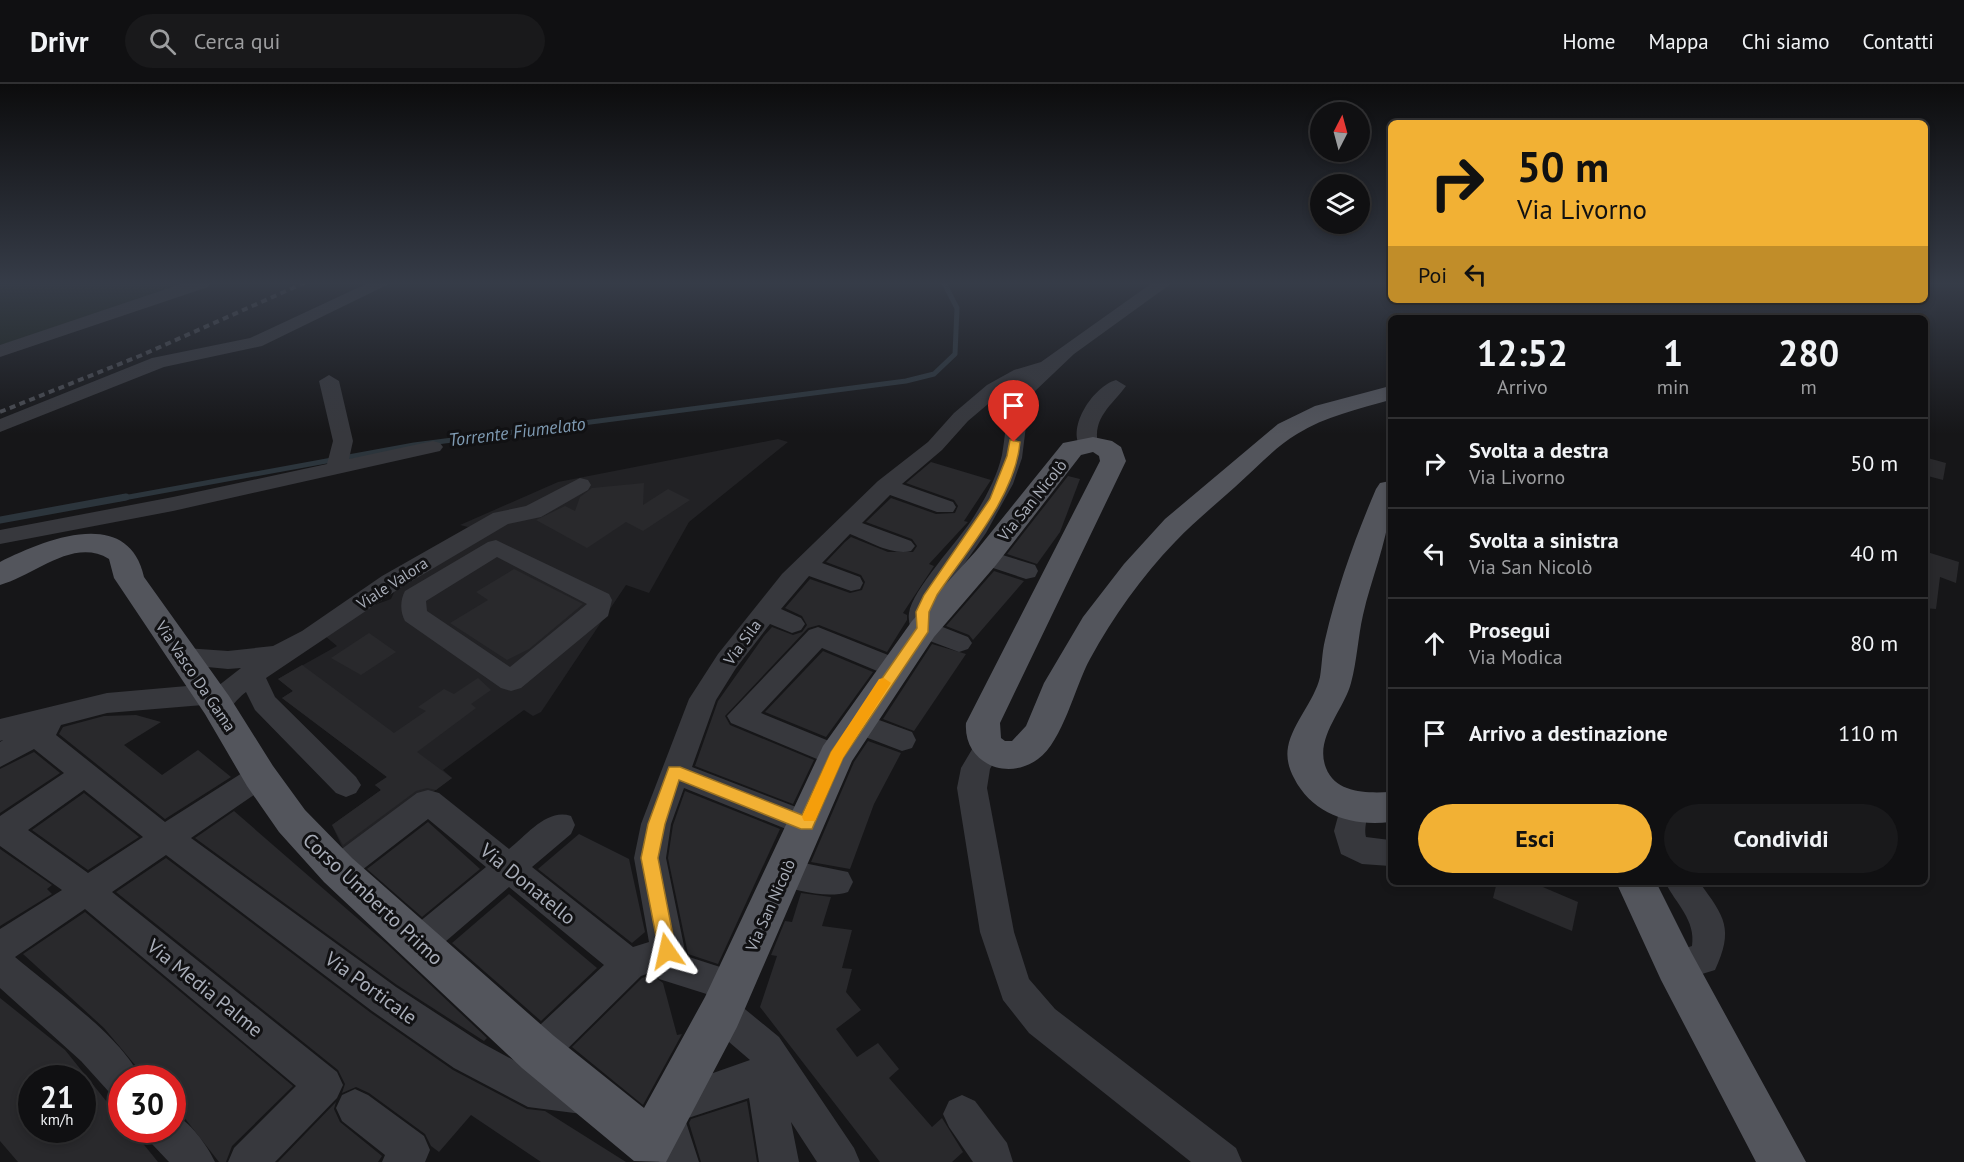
<!DOCTYPE html>
<html lang="it">
<meta charset="utf-8">
<style>
:root{--surface:#101012;--page:#19191b;--text:#f1f3f6;--muted:#9c9d9f;--line:#303032;--accent:#f2b134}
body{margin:0;font-family:"PT Sans",sans-serif;background:var(--page);color:var(--text);height:100vh;display:flex;flex-direction:column;font-size:22px;white-space:nowrap}
*{box-sizing:border-box;margin:0}
p{font-size:20px;color:var(--muted)}
.icon{flex:none;width:33px;height:33px;fill:none;stroke:currentColor;stroke-width:2;stroke-linecap:round;stroke-linejoin:round}
.map{position:relative;flex:1;overflow:hidden}
.details{position:absolute;left:1388px;top:231px;width:540px;height:570px;display:flex;flex-direction:column;background:var(--surface);border-radius:9px;box-shadow:0 3px 9px #0003,0 0 0 2px var(--line)}
.details>*{flex:none}
.hud{position:absolute;left:1388px;top:36px;width:540px;height:183px;border-radius:9px;box-shadow:0 3px 9px #0003,0 0 0 2px var(--line);background:#f2b134;color:#111;overflow:hidden}
.needle{width:39px;rotate:6deg}
.tools{position:absolute;left:1310px;top:18px;display:grid;gap:12px}
.tools a{display:grid;place-items:center;width:60px;height:60px;border-radius:50%;background:var(--surface);box-shadow:0 3px 9px #0003,0 0 0 2px var(--line);font-size:30px}
.speed{position:absolute;left:18px;top:981px;display:flex;gap:12px;font-size:30px;font-weight:700;text-align:center}
.speed>*{display:grid;place-content:center;width:78px;height:78px;border-radius:50%;background:var(--surface);box-shadow:0 3px 9px #0003,0 0 0 2px var(--line);line-height:1}
.speed small{font-size:15px;font-weight:400}
.speed .limit{border:9px solid #d22;background:#fff;color:#111}
.pin{position:absolute;display:grid;place-items:center;width:51px;height:51px;color:#fff;margin:-62px -26px;border-radius:50% 50% 50% 0;rotate:-45deg;box-shadow:0 0 6px #0007}
.pin .icon{rotate:45deg}
.me{position:absolute;width:66px;margin:-33px;rotate:349deg;stroke-linejoin:round;filter:drop-shadow(0 0 4px #0008)}
.turn{display:flex;align-items:center;gap:21px;height:126px;padding:0 30px;font-size:27px}
.turn .icon{width:78px;height:78px;stroke-width:2.5}
.turn b{display:block;font-size:42px;line-height:51px}
.then{display:flex;align-items:center;height:57px;padding:0 30px;background:#0003;gap:12px;font-size:22px}
.eta{display:flex;justify-content:space-evenly;align-items:center;height:102px;text-align:center}
.eta b{font-size:36px;font-weight:700;line-height:42px}
.action{display:flex;gap:12px;margin-top:auto;padding:12px 30px}
.action a{flex:1;height:69px;border-radius:36px;background:var(--accent);color:#111;font-size:24px;font-weight:700;line-height:69px;text-align:center}
.action a+a{background:var(--page);color:var(--text)}
ul{padding:0;list-style:none}
li{display:flex;align-items:center;gap:18px;height:90px;padding:0 30px;border-top:2px solid var(--line)}
li div{flex:1}
li b{display:block;font-size:22px}
li em{font-style:normal}
header{display:flex;align-items:center;gap:36px;box-sizing:border-box;height:84px;padding:0 30px;background:var(--surface);border-bottom:2px solid var(--line)}
header strong{font-size:28px}
nav{display:flex;gap:33px;margin-inline-start:auto;font-size:21px}
.search{width:420px;height:54px;background:var(--page);display:flex;align-items:center;gap:15px;box-sizing:border-box;padding:0 21px;border-radius:33px;color:var(--muted);font-size:22px}
.map>svg:first-child{display:block}
.built{fill:#222225}
.green{fill:#1c231d}
.lines{fill:none;stroke-linecap:round;stroke-linejoin:round}
.stream-far1{stroke:#2c353c;stroke-width:5}
.stream{stroke:#2c353c;stroke-width:7}
.building{fill:#29292c;fill-rule:evenodd}
.minor{fill:#37383d;fill-rule:evenodd}
.major{fill:#53555c;fill-rule:evenodd}
.rail{stroke:#4a4c52;stroke-width:4;stroke-dasharray:6 4.5;stroke-linecap:butt}
.route{fill:#f2b134;stroke:#9d7322;stroke-width:1.5}
.slow{fill:#f59e0b}
.labels{text-anchor:middle;stroke-width:6;stroke-linejoin:round;paint-order:stroke}
.street-label{font-size:16px;fill:#a8adb8;stroke:#111113}
.water-label{font-size:18px;font-style:italic;fill:#7f9bb3;stroke:#111113}
.near-street-label{font-size:20px;fill:#a8adb8;stroke:#111113}
</style>
<header>
<strong>Drivr</strong>
<div class="search"><svg class="icon" aria-label="search" viewBox="0 0 24 24"><circle cx="10" cy="10" r="6"/><path d="M15 15l6 6"/></svg>Cerca qui</div>
<nav><a>Home</a><a>Mappa</a><a>Chi siamo</a><a>Contatti</a></nav>
</header>
<div class="map">
<svg width="1964" height="1078" viewBox="0 0 1964 1078">
<rect width="100%" height="100%" fill="#161618"/>
<polygon class="built" points="778,355 788,358 689,438 649,509 626,501 541,628 533,632 524,626 443,686 452,694 346,771 332,741 381,706 375,701 387,693 282,614 293,607 278,595 337,562 325,552 372,522 391,515 397,502 478,440 468,443 460,441 558,398"/>
<polygon class="green" points="0,199 196,199 0,265"/>
<g class="lines">
<polyline class="stream-far1" points="118,415 414,361 906,297 934,290 955,270 957,224 944,199"/>
<polyline class="stream" points="0,436 126,413"/>
</g>
<g class="building">
<polygon points="1924,373 1946,379 1943,396 1924,391"/>
<polygon points="931,378 991,396 964,437 968,438 966,440 929,480 934,482 903,529 907,531 907,536 887,568 819,541 808,544 725,632 730,641 814,676 793,720 695,682 718,617 764,552 772,543 793,551 802,548 807,541 802,532 785,524 810,495 850,509 862,506 865,498 861,491 826,478 845,458 851,453 888,468 913,468 917,462 912,455 866,438 891,414 936,430 955,429 958,422 954,416 906,399"/>
<polygon points="1068,392 1080,395 1060,448 1037,480 1007,470"/>
<polygon points="644,399 643,421 668,405 690,416 643,447 626,438 587,464 536,436 565,422 575,427 580,413 592,404"/>
<polygon points="1924,467 1959,478 1956,499 1940,493 1936,525 1924,524"/>
<polygon points="514,485 583,520 529,565 507,576 450,539 488,516 476,508"/>
<polygon points="994,487 1024,497 973,556 969,551 946,542"/>
<polygon points="369,549 396,568 361,591 331,574"/>
<polygon points="932,560 966,570 914,647 883,635"/>
<polygon points="823,567 873,588 826,653 765,628"/>
<polygon points="302,581 394,649 426,627 418,623 444,605 454,610 478,594 491,606 471,620 476,624 417,668 452,694 436,706 427,704 416,707 343,761 332,741 381,706 375,701 387,693 282,614 293,607 278,595"/>
<polygon points="136,631 161,638 124,661 162,691 198,666 231,693 165,735 59,650 63,643 104,632"/>
<polygon points="868,657 901,669 874,720 850,785 811,778 854,678"/>
<polygon points="34,668 60,689 0,729 0,685"/>
<polygon points="685,707 780,745 718,880 688,870 668,774 673,741"/>
<polygon points="84,709 139,753 88,786 32,746"/>
<polygon points="234,727 387,860 487,954 484,957 397,901 195,754"/>
<polygon points="428,738 480,785 422,833 367,785"/>
<polygon points="579,750 629,775 645,848 632,859 538,785"/>
<polygon points="0,765 52,801 47,805 52,810 0,842"/>
<polygon points="166,774 371,929 453,986 527,1025 545,1027 626,1078 541,1078 471,1031 439,1068 431,1062 425,1050 369,1009 356,1003 342,1009 345,1000 338,986 116,808"/>
<polygon points="1497,798 1531,798 1578,818 1572,847 1493,814"/>
<polygon points="801,809 831,813 822,842 852,846 842,884 852,885 846,908 861,926 836,945 857,973 878,959 899,985 889,994 932,1043 942,1034 963,1068 952,1078 880,1078 760,923 777,872 771,871 785,837 792,838"/>
<polygon points="509,810 597,884 541,937 452,859"/>
<polygon points="85,828 293,1002 232,1062 226,1078 219,1078 172,1018 172,994 146,994 104,944 23,870"/>
<polygon points="652,891 663,899 677,951 682,950 643,1021 572,963 642,894"/>
<path d="M0 914 65 966 111 1023 122 1015V1046H132L158 1078H18L0 1057ZM32 994H82V1046H32Z"/>
<polygon points="747,1017 757,1078 701,1078 689,1039 691,1035"/>
<polygon points="336,1018 334,1025 340,1038 382,1072 378,1078 278,1078"/>
</g>
<g class="lines">
<g class="minor">
<polygon points="184,199 210,199 208,203 0,273 0,261"/>
<polygon points="368,199 391,199 262,262 164,283 0,348 0,335 152,274 250,254"/>
<path d="M1152 199H1172L1074 270 1034 308 1028 326 1022 374 1013 400 986 449 941 513 935 528V540L968 553 972 559 968 565 959 568 914 551C910 545 908 537 909 529 912 506 959 456 973 434 985 415 997 393 1002 371 1007 345 1005 320 1022 297L1001 309 968 337 942 366 902 400 953 418 956 423 953 428H937L890 411 862 439 911 457 915 462 911 467C893 472 868 457 850 450L822 479 860 493 863 499 860 505 851 507 809 492 781 525 801 534 805 540 801 546 792 549 770 540 736 584 716 616 692 683 817 731 821 740 817 749 806 753 684 704 671 740 666 774 686 872 745 891 750 902 745 913 735 917 779 953 854 1064 860 1078H817L791 1038 799 1078H759L749 1014 685 1035 699 1078H659L647 1035 662 1007 750 976 708 940 703 928 708 916 716 913 659 895 655 887 641 892 551 981 538 986 525 981 520 968 525 955 604 881 509 803 431 870 419 874 407 870 402 859 407 848 486 783 428 735 349 796 338 800 327 796 322 786 327 776 417 709 428 706 439 709 509 765C527 751 547 724 571 732L575 741 571 750 532 783 633 863 649 858 634 774 641 740 689 615 718 570 782 490 878 397 928 358 954 329 987 301 1014 286 1041 278Z"/>
<polygon points="329,291 339,297 353,357 349,375 433,357 440,359 443,363 440,367 173,427 0,460 0,446 173,413 327,380 333,357 319,297"/>
<path d="M1116 296 1126 302C1112 321 1092 334 1098 360L1095 364H1081C1066 343 1094 302 1116 296Z"/>
<path d="M580 394 588 396 591 401 588 406 541 433 508 440 400 504 266 594 275 613 356 693 361 701 356 709 346 713 336 709 255 626 246 608C231 619 228 635 207 628L203 621 107 629 61 641 56 651 165 738 250 684 260 680 270 684 275 692 270 700 191 754 396 903 480 958 532 986 582 992 595 998 601 1011 595 1024 582 1030 528 1023 454 984 372 927 166 771 112 808 337 988 343 1001 337 1014 275 1078H228L234 1064 296 1002 85 825 15 873C50 903 124 954 140 994H122V1013L109 1008 81 977 0 904V845L62 806 0 762V732L64 689 34 665 0 683V658L3 656 0 657V635L107 609 210 600 218 602 241 584 228 585 176 580 172 573 176 566 185 564 228 567 273 562 302 547 382 492 493 429 526 422ZM84 706 143 753 88 789 28 746Z"/>
<path d="M496 456 609 510 612 516 608 532 521 604 511 607 501 604 405 537C400 528 400 516 405 507L488 458ZM497 473 587 520 510 583 427 527 426 517Z"/>
<polygon points="986,466 1035,481 1038,487 1035,493 1026,495 978,479 974,474 978,469"/>
<polygon points="818,543 903,577 907,584 903,591 894,594 822,564 761,629 846,664 850,672 846,680 836,683 731,639 727,632 809,546"/>
<polygon points="857,628 912,648 916,656 912,664 902,667 847,646 843,639 847,632"/>
<polygon points="987,654 997,657 1001,665 990,685 987,704 1014,848 1029,895 1055,925 1236,1064 1242,1078 1191,1078 1029,949 1003,916 980,848 957,704 961,684 977,657"/>
<path d="M1354 711 1365 714C1372 728 1363 739 1366 753L1390 756V782L1362 780 1341 770 1334 747 1343 714Z"/>
<path d="M784 775 848 788 853 798 848 808C827 815 794 806 773 799L768 789 773 779Z"/>
<path d="M1665 798H1699C1725 833 1734 845 1715 886L1676 898 1664 893 1659 882 1664 871 1692 862C1696 836 1676 820 1665 798Z"/>
<polygon points="355,1005 368,1011 424,1052 430,1066 425,1078 382,1078 385,1071 342,1037 336,1024 342,1011"/>
<polygon points="962,1011 975,1017 1007,1059 1013,1078 973,1078 949,1043 943,1030 949,1017"/>
<path d="M172 1029C190 1037 207 1061 215 1078H169L152 1060 147 1046H172Z"/>
</g>
<g class="major">
<path d="M1390 302V316C1359 325 1326 332 1297 350 1274 364 1255 385 1235 403 1215 421 1194 438 1175 458 1142 492 1113 533 1090 575 1075 602 1063 657 1038 675 1007 698 963 679 966 639L1100 377 1099 372 1093 368 1081 371 996 481 934 553 852 677 737 943 666 1078 634 1077 522 984 324 798 279 748 247 702 205 630 114 494 109 475C73 453 34 492 0 501V478C44 456 128 421 144 493L229 612 273 682 305 726 352 774 554 952 644 1024 705 913 823 662 912 537 976 467 1063 359 1093 353 1112 357 1121 363 1126 377 1000 639 1001 654 1005 657H1012L1026 642 1044 599 1083 533 1124 480 1165 435 1278 340 1315 322Z"/>
<path d="M1390 397C1395 442 1373 486 1363 531 1358 553 1357 577 1351 599 1344 626 1314 654 1326 684 1336 710 1369 709 1390 708V738C1352 743 1312 730 1294 694 1289 685 1286 674 1288 663 1293 638 1314 618 1320 593 1322 581 1322 568 1325 556 1337 504 1355 454 1376 405L1380 399Z"/>
<polygon points="1616,798 1656,798 1691,868 1806,1078 1756,1078 1661,896"/>
</g>
<polyline class="rail" points="0,328 142,271 304,199"/>
</g>
<linearGradient id="sky" x2="0" y2="1"><stop stop-color="#0c0c0d"/><stop offset="0.57" stop-color="#363c48"/><stop offset="1" stop-color="#363c48" stop-opacity="0"/></linearGradient>
<rect width="1964" height="350" fill="url(#sky)"/>
<path class="route" d="M1010 356 1020 358C1016 411 966 468 937 511L929 528 928 548 843 674 812 745H801L679 696 665 740 658 774 676 867 673 873 667 875 660 873 641 774 648 740 669 683H680L802 731 831 668 917 544 916 528 924 511 990 415 1007 372Z"/>
<polygon class="slow" points="884,594 891,599 843,674 815,737 804,737 802,733 831,668 879,595"/>
<g class="labels">
<g class="street-label">
<text transform="translate(1032 416) rotate(-51)" y="6">Via San Nicolò</text>
<text transform="translate(392 499) rotate(-33)" y="6">Viale Valora</text>
<text transform="translate(742 558) rotate(-54)" y="6">Via Sila</text>
<text transform="translate(196 592) rotate(56)" y="6">Via Vasco Da Gama</text>
<text transform="translate(770 821) rotate(-66)" y="6">Via San Nicolò</text>
</g>
<g class="water-label">
<text transform="translate(517 348) rotate(-7)" y="6">Torrente Fiumelato</text>
</g>
<g class="near-street-label">
<text transform="translate(528 800) rotate(39)" y="7">Via Donatello</text>
<text transform="translate(373 815) rotate(43)" y="7">Corso Umberto Primo</text>
<text transform="translate(205 904) rotate(39)" y="7">Via Media Palme</text>
<text transform="translate(371 904) rotate(36)" y="7">Via Porticale</text>
</g>
</g>
</svg>
<div class="tools">
<a><svg class="needle" viewBox="-14 -14 28 28"><path d="M0-13l5 13h-10z" fill="#e53935"/><path d="M0 13l5-13h-10z" fill="#9c9d9f"/></svg></a>
<a><svg class="icon" aria-label="layers" viewBox="0 0 24 24"><path d="M12 4l9 5-9 5-9-5zM3 14l9 5 9-5"/></svg></a>
</div>
<div class="speed"><div>21<small>km/h</small></div><div class="limit">30</div></div>
<div class="pin" style="left:1014px;top:358px;background:#d93025"><svg class="icon" aria-label="arrive" viewBox="0 0 24 24"><path d="M6 21V4h12l-3 4 3 4H6"/></svg></div>
<svg class="me" style="left:667px;top:867px" viewBox="-20 -20 40 40"><path d="M0-17L14 15 0 8-14 15z" fill="#f2b134" stroke="#fff" stroke-width="4"/></svg>
<div class="hud">
<div class="turn"><svg class="icon" aria-label="right" viewBox="0 0 24 24"><path d="M7 20v-9h11M14 6l5 5-5 5"/></svg><div><b>50 m</b>Via Livorno</div></div>
<div class="then">Poi<svg class="icon" aria-label="left" viewBox="0 0 24 24"><path d="M17 20v-9H6M10 6l-5 5 5 5"/></svg></div>
</div>
<section class="details">
<div class="eta">
<div><b>12:52</b><p>Arrivo</p></div>
<div><b>1</b><p>min</p></div>
<div><b>280</b><p>m</p></div>
</div>
<ul>
<li><svg class="icon" aria-label="right" viewBox="0 0 24 24"><path d="M7 20v-9h11M14 6l5 5-5 5"/></svg><div><b>Svolta a destra</b><p>Via Livorno</p></div><em>50 m</em></li>
<li><svg class="icon" aria-label="left" viewBox="0 0 24 24"><path d="M17 20v-9H6M10 6l-5 5 5 5"/></svg><div><b>Svolta a sinistra</b><p>Via San Nicolò</p></div><em>40 m</em></li>
<li><svg class="icon" aria-label="ahead" viewBox="0 0 24 24"><path d="M12 20V5M6 11l6-6 6 6"/></svg><div><b>Prosegui</b><p>Via Modica</p></div><em>80 m</em></li>
<li><svg class="icon" aria-label="arrive" viewBox="0 0 24 24"><path d="M6 21V4h12l-3 4 3 4H6"/></svg><div><b>Arrivo a destinazione</b></div><em>110 m</em></li>
</ul>
<div class="action"><a>Esci</a><a>Condividi</a></div>
</section>
</div>
